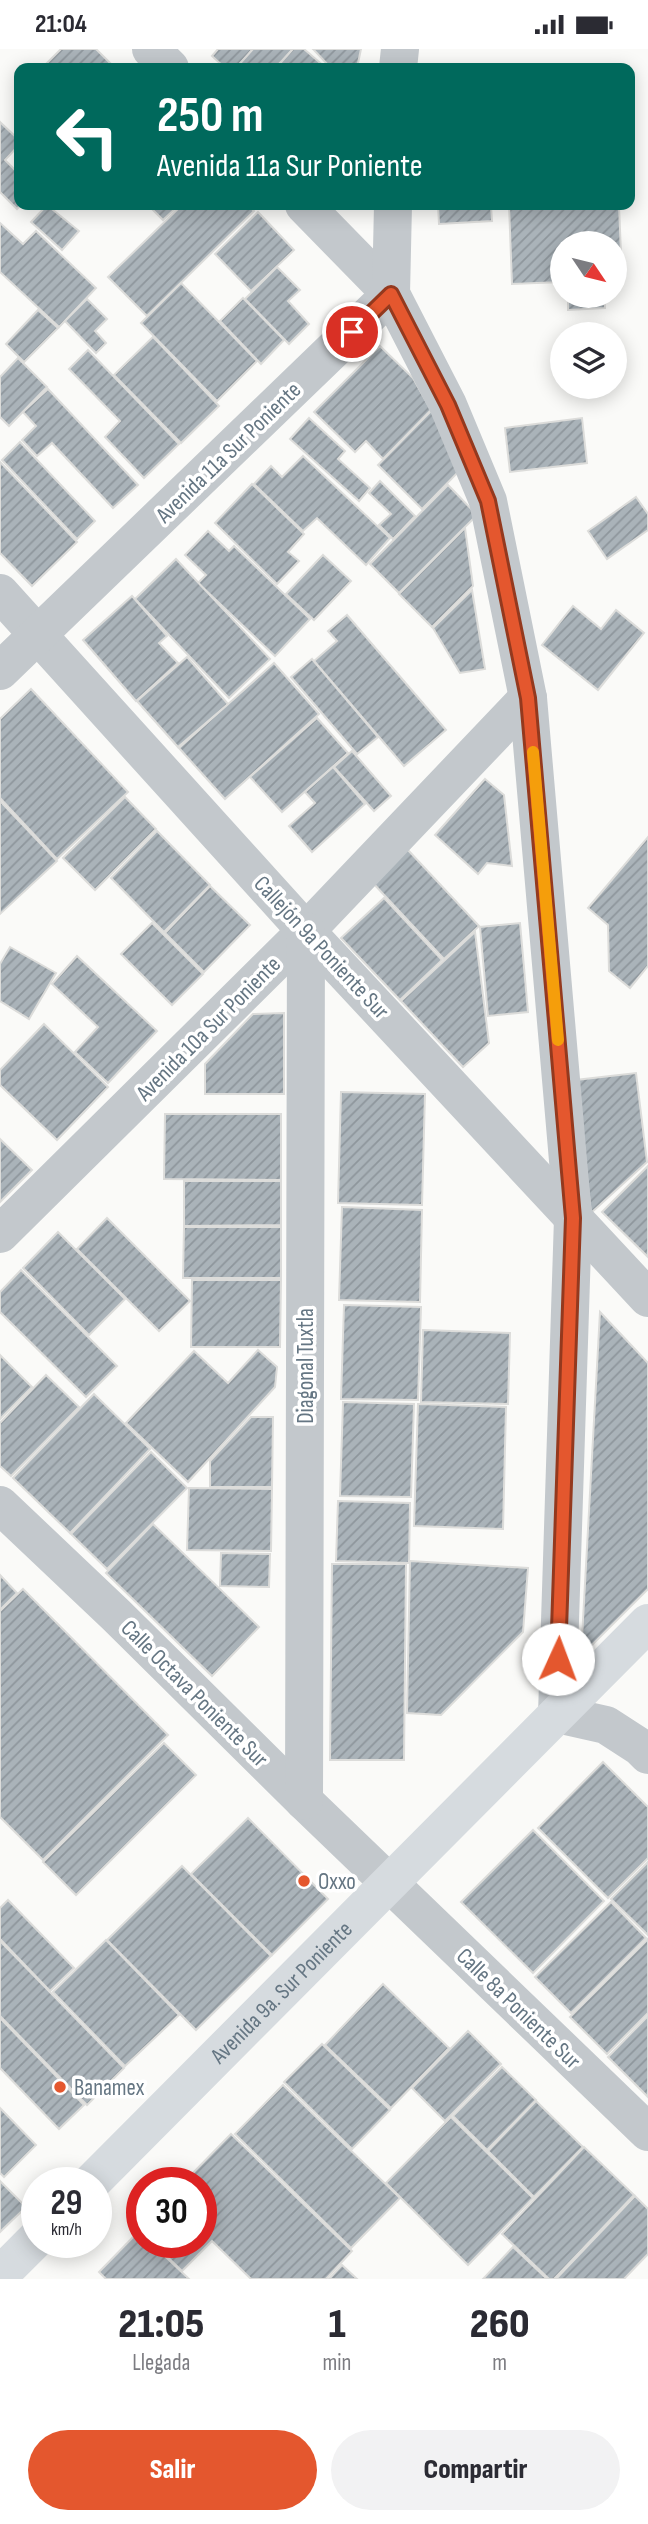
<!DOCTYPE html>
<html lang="es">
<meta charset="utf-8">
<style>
:root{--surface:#fff;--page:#f2f2f3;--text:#2b2b33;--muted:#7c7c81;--accent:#e4572e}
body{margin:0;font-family:"Sofia Sans Condensed",sans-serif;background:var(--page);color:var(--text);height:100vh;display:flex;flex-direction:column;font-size:26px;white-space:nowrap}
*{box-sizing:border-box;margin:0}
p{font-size:23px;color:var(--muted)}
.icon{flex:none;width:38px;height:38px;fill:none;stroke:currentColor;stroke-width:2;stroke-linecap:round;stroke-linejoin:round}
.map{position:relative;height:2230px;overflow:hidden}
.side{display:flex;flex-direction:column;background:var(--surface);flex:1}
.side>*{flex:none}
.guide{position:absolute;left:14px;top:14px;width:621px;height:147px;border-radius:14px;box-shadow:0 4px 18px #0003;background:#00695c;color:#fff;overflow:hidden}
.needle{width:46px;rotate:125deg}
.tools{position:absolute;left:550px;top:182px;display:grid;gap:14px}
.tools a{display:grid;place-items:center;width:77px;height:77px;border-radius:50%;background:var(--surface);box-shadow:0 4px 18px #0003;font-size:35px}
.speed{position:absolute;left:21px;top:2118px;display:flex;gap:14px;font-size:35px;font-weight:700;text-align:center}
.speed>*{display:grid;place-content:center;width:91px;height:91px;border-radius:50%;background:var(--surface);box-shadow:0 4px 18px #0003;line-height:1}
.speed small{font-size:18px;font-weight:400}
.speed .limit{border:10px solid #d22;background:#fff;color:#111}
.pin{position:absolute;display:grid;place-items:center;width:60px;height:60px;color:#fff;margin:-30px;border:4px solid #fff;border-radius:50%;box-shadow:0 2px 7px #0007}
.me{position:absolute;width:77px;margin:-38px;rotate:2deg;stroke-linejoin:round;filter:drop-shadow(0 0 5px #0008)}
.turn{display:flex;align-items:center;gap:24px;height:147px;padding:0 28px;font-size:32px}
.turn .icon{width:91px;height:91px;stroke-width:2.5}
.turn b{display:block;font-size:49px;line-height:60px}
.eta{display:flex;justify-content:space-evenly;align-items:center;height:119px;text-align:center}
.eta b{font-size:42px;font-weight:800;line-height:49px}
.cta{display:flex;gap:14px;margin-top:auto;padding:14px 28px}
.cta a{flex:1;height:80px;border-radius:42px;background:var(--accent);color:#fff;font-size:28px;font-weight:800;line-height:80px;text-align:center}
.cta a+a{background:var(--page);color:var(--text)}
.status{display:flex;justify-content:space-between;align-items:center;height:49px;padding:0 35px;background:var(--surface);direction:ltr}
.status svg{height:19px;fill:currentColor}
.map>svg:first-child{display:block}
.building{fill:url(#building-hatch);stroke:#dcdcda;stroke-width:2}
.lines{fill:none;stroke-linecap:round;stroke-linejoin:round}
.minor{stroke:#c3c8cc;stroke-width:38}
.secondary{stroke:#d6dbdf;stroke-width:38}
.route-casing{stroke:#94391e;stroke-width:18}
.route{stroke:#e4572e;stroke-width:12}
.slow{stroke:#f59e0b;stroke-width:12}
.poi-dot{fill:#e4572e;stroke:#fff;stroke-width:2.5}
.labels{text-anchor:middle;stroke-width:7;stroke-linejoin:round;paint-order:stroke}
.street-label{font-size:23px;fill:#657683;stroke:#fff}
.poi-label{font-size:23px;fill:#657683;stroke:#fff;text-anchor:start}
</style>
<div class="status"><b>21:04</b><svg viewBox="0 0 49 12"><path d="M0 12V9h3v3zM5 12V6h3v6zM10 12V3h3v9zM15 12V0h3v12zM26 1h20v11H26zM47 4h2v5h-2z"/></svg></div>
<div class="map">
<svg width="648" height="2230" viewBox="0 0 648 2230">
<defs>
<pattern id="building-hatch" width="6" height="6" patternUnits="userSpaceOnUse" patternTransform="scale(1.75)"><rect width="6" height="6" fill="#aab3b9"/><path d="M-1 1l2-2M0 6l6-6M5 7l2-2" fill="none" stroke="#8e969c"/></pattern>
</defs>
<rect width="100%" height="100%" fill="#fafaf8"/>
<g class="building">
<polygon points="61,0 96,0 112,16 110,19 42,19"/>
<polygon points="218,0 253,0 236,19 225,19 212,7"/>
<polygon points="253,0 293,0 275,19 236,19"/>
<polygon points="293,0 304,0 326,19 276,19"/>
<polygon points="313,0 361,0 357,19 331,19"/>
<polygon points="0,73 19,91 19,96 5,111 19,125 21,156 17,160 0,143"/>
<polygon points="47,156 79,182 62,201 31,173"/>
<polygon points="148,156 179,156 163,171"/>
<polygon points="182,156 248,156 254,162 147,267 108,228"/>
<polygon points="438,156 491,156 492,172 439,175"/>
<polygon points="509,156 619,156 622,230 614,230 614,194 562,194 562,233 512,235"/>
<polygon points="258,163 294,201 251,242 215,205"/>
<polygon points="0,174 23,195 36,182 96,239 59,278 0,223"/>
<polygon points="277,218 300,241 288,252 309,275 289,295 245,250"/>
<polygon points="181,234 257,312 217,352 141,274"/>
<polygon points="568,247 604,247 605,259 568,261"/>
<polygon points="243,249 284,291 261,315 220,272"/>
<polygon points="87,250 107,270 95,282 106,294 96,304 65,272"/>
<polygon points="38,261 58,279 24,313 6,295"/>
<polygon points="153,288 219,357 181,394 114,326"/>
<polygon points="380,297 413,329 431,361 383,410 366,392 355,403 314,363"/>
<polygon points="88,301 179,395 144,429 105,388 120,372 69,320"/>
<polygon points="18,309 47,338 9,377 0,368 0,328"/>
<polygon points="48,340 138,436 113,459 52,394 37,407 22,391 36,377 23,363"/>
<polygon points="432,361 467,414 422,460 378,416"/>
<polygon points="309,369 345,402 338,410 370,439 359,452 290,390"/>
<polygon points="582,369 587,414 510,423 505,379"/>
<polygon points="20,393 95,472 77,490 2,411"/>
<polygon points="303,407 390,489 366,516 317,469 303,482 254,435 271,417 282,428"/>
<polygon points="0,413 77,493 32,537 0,504"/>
<polygon points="380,432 415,467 393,490 379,476 391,465 369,444"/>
<polygon points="252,435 304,485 288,503 299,512 277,535 215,474"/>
<polygon points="448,436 477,466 399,544 370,515"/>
<polygon points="636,448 648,465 648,481 607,510 588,482"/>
<polygon points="465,479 473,537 432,578 399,545"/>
<polygon points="208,482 229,502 234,497 310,570 275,607 198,534 206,526 185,506"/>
<polygon points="323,506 351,532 314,571 286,545"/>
<polygon points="176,510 270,610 229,649 135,550"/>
<polygon points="472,541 485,620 460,624 433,579"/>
<polygon points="132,547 167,587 159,594 178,614 136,652 83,591"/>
<polygon points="573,557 601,580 616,561 644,584 598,641 542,596"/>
<polygon points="347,566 446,681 404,717 314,612 337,592 328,582"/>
<polygon points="187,608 228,655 178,698 137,652"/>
<polygon points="312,610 378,688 357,705 291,628"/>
<polygon points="274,614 319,665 225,750 179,699"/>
<polygon points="31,640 128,743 57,810 0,749 0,670"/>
<polygon points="317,669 348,704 282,763 250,728"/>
<polygon points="352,702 391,747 374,762 334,718"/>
<polygon points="333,718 365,755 312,803 289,777 315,754 305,743"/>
<polygon points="485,730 504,746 512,817 487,814 478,825 435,786"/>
<polygon points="125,748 156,780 95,841 63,809"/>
<polygon points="0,752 57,812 0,865"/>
<polygon points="157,782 210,836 164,883 111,829"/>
<polygon points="648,788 648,917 630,939 609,922 608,876 588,859"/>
<polygon points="407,800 479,877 444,910 372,833"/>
<polygon points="210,837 250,876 204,923 165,884"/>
<polygon points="384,849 442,911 400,951 341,889"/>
<polygon points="152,874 203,925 172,956 121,905"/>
<polygon points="520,874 528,963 488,967 480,878"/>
<polygon points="475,883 489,994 463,1018 401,952"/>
<polygon points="10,898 56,924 29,970 0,952 0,915"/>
<polygon points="77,907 157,982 108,1034 75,1003 98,978 52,935"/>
<polygon points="284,964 284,1045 205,1045 205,1015 253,965"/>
<polygon points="44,975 108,1038 57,1091 0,1036 0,1021"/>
<polygon points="636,1024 647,1113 591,1164 576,1031"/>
<polygon points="341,1043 425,1045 422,1156 338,1154"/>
<polygon points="165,1065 281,1065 281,1131 164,1130"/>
<polygon points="0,1090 32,1121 0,1153"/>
<polygon points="648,1117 648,1208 602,1163"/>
<polygon points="184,1132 281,1132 281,1176 184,1177"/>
<polygon points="342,1158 422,1161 420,1253 339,1251"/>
<polygon points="107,1169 190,1252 159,1282 77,1200"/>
<polygon points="184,1178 281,1178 281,1229 183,1229"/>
<polygon points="58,1183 125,1250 89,1286 23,1219"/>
<polygon points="21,1221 117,1317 86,1348 0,1263 0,1243"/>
<polygon points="192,1231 281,1231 280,1298 191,1298"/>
<polygon points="344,1256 421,1258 418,1351 341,1350"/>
<polygon points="600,1263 648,1314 648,1540 581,1607"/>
<polygon points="423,1281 510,1284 508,1355 421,1353"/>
<polygon points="258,1301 277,1318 275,1338 188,1433 126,1374 194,1302 228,1334"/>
<polygon points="0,1306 32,1338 0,1370"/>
<polygon points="46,1326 79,1358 11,1427 0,1417 0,1374"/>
<polygon points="94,1345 150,1400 70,1484 13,1429"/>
<polygon points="343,1353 414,1355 411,1448 340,1447"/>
<polygon points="418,1355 506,1358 503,1480 414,1477"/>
<polygon points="251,1368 273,1368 272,1438 210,1438 210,1412"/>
<polygon points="151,1403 187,1439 107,1520 71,1485"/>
<polygon points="189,1439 272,1440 271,1502 187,1501"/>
<polygon points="338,1452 410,1454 409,1514 336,1512"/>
<polygon points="153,1475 259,1578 212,1627 106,1524"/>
<polygon points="221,1504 270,1505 269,1538 220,1537"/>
<polygon points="410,1512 528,1519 523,1583 441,1666 407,1664"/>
<polygon points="332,1515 406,1515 404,1711 330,1711"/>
<polygon points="0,1526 17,1544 0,1561"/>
<polygon points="23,1540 168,1686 43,1811 0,1768 0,1562"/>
<polygon points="164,1694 196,1726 76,1846 43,1813"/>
<polygon points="603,1713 648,1758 648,1809 608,1849 538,1779"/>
<polygon points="248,1769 328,1850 272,1906 191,1825"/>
<polygon points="533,1781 604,1852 533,1924 461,1853"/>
<polygon points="648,1813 648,1886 611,1850"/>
<polygon points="182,1817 271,1907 196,1981 107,1891"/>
<polygon points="8,1851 74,1919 50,1942 0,1890 0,1859"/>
<polygon points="611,1853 646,1889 571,1964 535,1928"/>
<polygon points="648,1890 648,1964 607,2005 570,1968"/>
<polygon points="106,1891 179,1966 125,2017 53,1943"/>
<polygon points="0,1892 124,2019 87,2056 0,1967"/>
<polygon points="383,1935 449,1999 391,2059 325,1996"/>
<polygon points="648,1967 648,2048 608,2008"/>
<polygon points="0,1969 84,2056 59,2080 0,2019"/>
<polygon points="468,1982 501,2015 445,2072 412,2039"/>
<polygon points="322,1995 390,2061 352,2100 284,2033"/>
<polygon points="502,2018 536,2051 487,2101 453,2067"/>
<polygon points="283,2036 400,2149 351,2199 235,2085"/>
<polygon points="536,2052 583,2098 534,2148 488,2102"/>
<polygon points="0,2059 36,2096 4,2128 0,2124"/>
<polygon points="451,2068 533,2149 468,2216 386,2134"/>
<polygon points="231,2085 352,2202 326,2230 251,2230 212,2192 182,2222 152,2193 201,2193 201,2133 184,2133"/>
<polygon points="584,2098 634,2146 554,2230 549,2230 502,2185"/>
<polygon points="0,2132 26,2158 0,2183"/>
<polygon points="635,2147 648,2160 648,2205 624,2230 556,2230"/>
<polygon points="139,2182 142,2185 142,2193 150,2193 189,2230 106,2230 99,2223"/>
<polygon points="513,2198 547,2230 483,2230"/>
<polygon points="342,2216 357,2230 329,2230"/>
</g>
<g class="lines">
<g class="minor">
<polyline points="151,0 170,19"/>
<polyline points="398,19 400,0"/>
<polyline points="304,156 391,245 448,356 488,452 528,649 573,1169 557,1665 606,1676 640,1698 648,1706"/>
<polyline points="0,544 306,882 648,1249"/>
<polyline points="0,622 391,245 393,156"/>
<polyline points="0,1185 306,882 528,649"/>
<polyline points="0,1456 116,1566 304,1752 648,2083"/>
<polyline points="304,1752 306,882"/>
</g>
<g class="secondary">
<path id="s1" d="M92 2133 648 1574"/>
<polyline points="0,2226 37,2189"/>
</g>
</g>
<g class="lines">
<g class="route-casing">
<polyline id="route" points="352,283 391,245 448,356 488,452 528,649 573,1169 558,1610"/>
</g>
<use href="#route" class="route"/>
<polyline class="slow" points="533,703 558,991"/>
</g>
<g class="poi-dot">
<circle cx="304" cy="1832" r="7"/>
<circle cx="60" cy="2038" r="7"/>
</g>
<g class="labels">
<g class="street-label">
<text transform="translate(228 403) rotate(-44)" y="8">Avenida 11a Sur Poniente</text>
<text transform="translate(322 898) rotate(47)" y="8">Callejón 9a Poniente Sur</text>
<text transform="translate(208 979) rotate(-45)" y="8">Avenida 10a Sur Poniente</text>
<text transform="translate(305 1317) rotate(-90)" y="8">Diagonal Tuxtla</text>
<text transform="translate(195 1644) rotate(45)" y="8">Calle Octava Poniente Sur</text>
<text dy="8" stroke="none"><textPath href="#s1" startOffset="268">Avenida 9a. Sur Poniente</textPath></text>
<text transform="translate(519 1959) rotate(44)" y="8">Calle 8a Poniente Sur</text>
</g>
<g class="poi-label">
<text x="318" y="1840">Oxxo</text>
<text x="74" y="2046">Banamex</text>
</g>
</g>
</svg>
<div class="tools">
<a><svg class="needle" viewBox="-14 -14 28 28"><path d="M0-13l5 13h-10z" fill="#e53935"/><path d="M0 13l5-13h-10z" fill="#7c7c81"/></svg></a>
<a><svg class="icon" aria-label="layers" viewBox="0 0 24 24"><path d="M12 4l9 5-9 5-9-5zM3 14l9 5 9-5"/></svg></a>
</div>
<div class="speed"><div>29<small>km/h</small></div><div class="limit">30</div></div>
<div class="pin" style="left:352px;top:283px;background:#d93025"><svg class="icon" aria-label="arrive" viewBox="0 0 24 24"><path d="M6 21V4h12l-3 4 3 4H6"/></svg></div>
<svg class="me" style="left:558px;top:1610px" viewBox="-20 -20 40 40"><circle r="19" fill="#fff"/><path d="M0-13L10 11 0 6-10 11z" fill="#e4572e"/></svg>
<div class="guide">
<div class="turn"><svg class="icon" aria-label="left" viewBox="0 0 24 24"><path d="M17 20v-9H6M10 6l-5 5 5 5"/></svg><div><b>250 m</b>Avenida 11a Sur Poniente</div></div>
</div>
</div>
<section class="side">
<div class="eta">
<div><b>21:05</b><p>Llegada</p></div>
<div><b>1</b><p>min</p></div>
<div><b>260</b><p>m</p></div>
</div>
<div class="cta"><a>Salir</a><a>Compartir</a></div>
</section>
